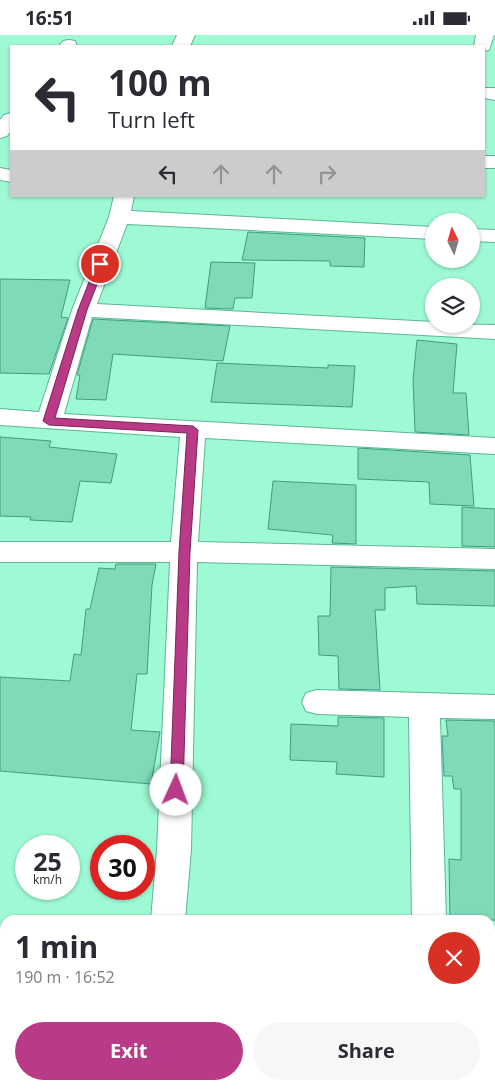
<!DOCTYPE html>
<meta charset="utf-8">
<style>
:root{--surface:#fff;--page:#f7f7f7;--text:#2b2b33;--muted:#7c7c81;--accent:#b93b88}
body{margin:0;font-family:"Open Sans",sans-serif;background:var(--page);color:var(--text);height:100vh;display:flex;flex-direction:column;font-size:19px;white-space:nowrap}
*{box-sizing:border-box;margin:0}
p{font-size:16px;color:var(--muted)}
.icon{flex:none;width:28px;height:28px;fill:none;stroke:currentColor;stroke-width:2;stroke-linecap:round;stroke-linejoin:round}
.map{position:relative;flex:1;overflow:hidden}
.panel{position:absolute;left:0px;top:880px;width:495px;height:175px;display:flex;flex-direction:column;background:var(--surface);border-radius:15px 15px 0 0;box-shadow:0 1px 4px #0004}
.panel>*{flex:none}
.top-card{position:absolute;left:10px;top:10px;width:475px;height:152px;border-radius:0px;box-shadow:0 1px 4px #0004;background:#fff;color:var(--text);overflow:hidden}
.needle{width:32px;rotate:355deg}
.controls{position:absolute;left:425px;top:178px;display:grid;gap:10px}
.controls a{display:grid;place-items:center;width:55px;height:55px;border-radius:50%;background:var(--surface);box-shadow:0 1px 4px #0004;font-size:25px}
.speed{position:absolute;left:15px;top:800px;display:flex;gap:10px;font-size:25px;font-weight:700;text-align:center}
.speed>*{display:grid;place-content:center;width:65px;height:65px;border-radius:50%;background:var(--surface);box-shadow:0 1px 4px #0004;line-height:1}
.speed small{font-size:12px;font-weight:400}
.speed .limit{border:8px solid #d22;background:#fff;color:#111}
.pin{position:absolute;display:grid;place-items:center;width:42px;height:42px;color:#fff;margin:-21px;border:2px solid #fff;border-radius:50%;box-shadow:0 1px 5px #0007}
.me{position:absolute;width:55px;margin:-28px;rotate:2deg;stroke-linejoin:round;filter:drop-shadow(0 0 4px #0008)}
.turn{display:flex;align-items:center;gap:18px;height:105px;padding:0 15px;font-size:22px}
.turn .icon{width:65px;height:65px;stroke-width:2.5}
.turn b{display:block;font-size:35px;line-height:42px}
.lanes{display:flex;align-items:center;height:48px;padding:0 15px;background:#0003;justify-content:center;gap:25px;direction:ltr}
.lanes .off{opacity:.35}
.round{display:grid;place-items:center;flex:none;width:52px;height:52px;border-radius:26px;background:var(--page)}
.headline{display:flex;align-items:center;justify-content:space-between;height:85px;padding:0 15px}
h1{font-size:30px;font-weight:700;line-height:38px}
.button{display:flex;gap:10px;margin-top:auto;padding:10px 15px}
.button a{flex:1;height:58px;border-radius:30px;background:var(--accent);color:#fff;font-size:20px;font-weight:700;line-height:58px;text-align:center}
.button a+a{background:var(--page);color:var(--text)}
.status{display:flex;justify-content:space-between;align-items:center;height:35px;padding:0 25px;background:var(--surface);direction:ltr}
.status svg{height:14px;fill:currentColor}
.map>svg:first-child{display:block}
.building{fill:#7fdab7;stroke:#409e7c}
.lines{fill:none;stroke-linecap:round;stroke-linejoin:round}
.minor-casing{stroke:#5bb794;stroke-width:2}
.minor{fill:#fff;fill-rule:evenodd}
.route{fill:#b93b88;stroke:#782658}
</style>
<div class="status"><b>16:51</b><svg viewBox="0 0 49 12"><path d="M0 12V9h3v3zM5 12V6h3v6zM10 12V3h3v9zM15 12V0h3v12zM26 1h20v11H26zM47 4h2v5h-2z"/></svg></div>
<div class="map">
<svg width="495" height="1055" viewBox="0 0 495 1055">
<rect width="100%" height="100%" fill="#9efad5"/>
<g class="building">
<polygon points="248,197 365,203 364,232 330,231 330,226 242,225"/>
<polygon points="211,227 255,228 252,263 235,263 233,274 205,273"/>
<polygon points="0,244 70,245 61,282 68,283 49,339 0,338"/>
<polygon points="93,284 230,291 223,326 113,319 106,365 76,364 80,340 77,340"/>
<polygon points="417,305 457,309 453,358 466,358 469,400 415,397 413,345"/>
<polygon points="217,328 328,333 328,330 355,331 352,372 211,367"/>
<polygon points="0,402 51,406 49,412 117,419 111,448 80,446 72,487 30,485 31,482 0,481"/>
<polygon points="358,413 470,420 474,471 430,469 429,447 358,444"/>
<polygon points="273,446 356,450 356,509 332,508 333,500 268,494"/>
<polygon points="462,472 495,474 495,512 462,511"/>
<polygon points="116,529 156,529 152,550 147,639 137,639 131,695 160,697 151,749 0,736 0,642 70,646 74,619 81,620 86,574 90,574 99,533 115,534"/>
<polygon points="331,532 495,536 495,571 417,569 416,551 385,553 385,575 375,575 380,655 339,654 338,621 319,620 318,581 330,581"/>
<polygon points="338,682 384,683 384,742 336,739 337,727 290,725 291,689 338,691"/>
<polygon points="446,685 495,686 495,885 450,885 449,824 461,825 461,754 454,754 452,741 444,741 442,701 448,701"/>
</g>
<g class="lines">
<g class="minor-casing">
<g id="minor">
<polygon points="177,0 195,0 190,11 172,11"/>
<polygon points="476,0 494,0 489,15 484,16 484,11 474,11"/>
<polygon points="69,5 75,6 77,11 59,11 63,6"/>
<polygon points="484,53 495,53 495,65 484,63"/>
<polygon points="11,78 11,96 7,101 0,103 0,85 4,80"/>
<rect x="484" y="121" width="11" height="12"/>
<polygon points="0,133 11,135 11,147 0,145"/>
<polygon points="114,161 134,161 131,176 434,192 434,204 127,189 97,269 434,287 434,289 495,290 495,304 92,282 64,379 495,403 495,419 205,403 198,507 495,514 495,534 197,527 191,815 185,885 151,885 157,815 170,527 0,527 0,507 171,507 180,402 0,390 0,374 39,377 72,275 109,182"/>
<polygon points="471,194 495,195 495,207 471,206"/>
<polygon points="317,655 495,660 495,684 440,683 446,885 412,885 409,682 317,679 306,676 302,667 306,658"/>
<rect x="0" y="994" width="5" height="36"/>
<rect x="132" y="1050" width="38" height="5"/>
<polygon points="291,1050 362,1050 364,1055 293,1055"/>
<rect x="413" y="1050" width="38" height="5"/>
</g>
</g>
<use href="#minor" class="minor"/>
</g>
<polygon class="route" points="100,226 105,229 87,275 55,383 193,391 198,395 190,517 183,755 181,759 176,761 172,759 170,755 179,517 187,398 49,390 43,386 78,275 96,229"/>
</svg>
<div class="controls">
<a><svg class="needle" viewBox="-14 -14 28 28"><path d="M0-13l5 13h-10z" fill="#e53935"/><path d="M0 13l5-13h-10z" fill="#7c7c81"/></svg></a>
<a><svg class="icon" aria-label="layers" viewBox="0 0 24 24"><path d="M12 4l9 5-9 5-9-5zM3 14l9 5 9-5"/></svg></a>
</div>
<div class="speed"><div>25<small>km/h</small></div><div class="limit">30</div></div>
<div class="pin" style="left:100px;top:229px;background:#d93025"><svg class="icon" aria-label="arrive" viewBox="0 0 24 24"><path d="M6 21V4h12l-3 4 3 4H6"/></svg></div>
<svg class="me" style="left:176px;top:755px" viewBox="-20 -20 40 40"><circle r="19" fill="#fff"/><path d="M0-13L10 11 0 6-10 11z" fill="#b93b88"/></svg>
<div class="top-card">
<div class="turn"><svg class="icon" aria-label="left" viewBox="0 0 24 24"><path d="M17 20v-9H6M10 6l-5 5 5 5"/></svg><div><b>100 m</b>Turn left</div></div>
<div class="lanes"><svg class="icon" aria-label="left" viewBox="0 0 24 24"><path d="M17 20v-9H6M10 6l-5 5 5 5"/></svg><svg class="icon off" aria-label="ahead" viewBox="0 0 24 24"><path d="M12 20V5M6 11l6-6 6 6"/></svg><svg class="icon off" aria-label="ahead" viewBox="0 0 24 24"><path d="M12 20V5M6 11l6-6 6 6"/></svg><svg class="icon off" aria-label="right" viewBox="0 0 24 24"><path d="M7 20v-9h11M14 6l5 5-5 5"/></svg></div>
</div>
<section class="panel">
<div class="headline"><div><h1>1 min</h1><p>190 m · 16:52</p></div><a class="round" style="background:#d93025;color:#fff"><svg class="icon" aria-label="close" viewBox="0 0 24 24"><path d="M6 6l12 12M18 6L6 18"/></svg></a></div>
<div class="button"><a>Exit</a><a>Share</a></div>
</section>
</div>
